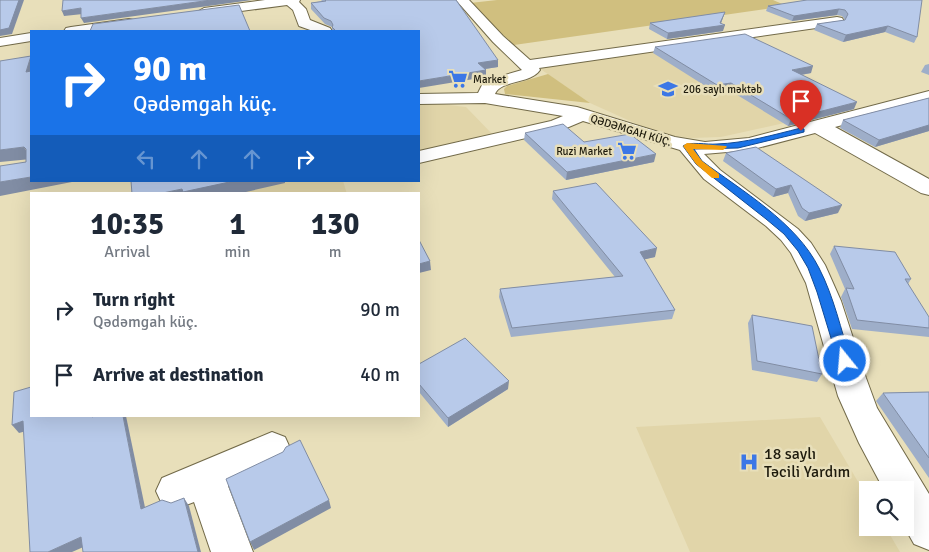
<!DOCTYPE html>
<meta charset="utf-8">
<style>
:root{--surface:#fff;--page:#f6f6f7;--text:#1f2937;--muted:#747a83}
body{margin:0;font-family:Signika,sans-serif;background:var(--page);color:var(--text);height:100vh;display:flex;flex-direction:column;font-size:19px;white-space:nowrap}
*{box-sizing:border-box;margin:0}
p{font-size:16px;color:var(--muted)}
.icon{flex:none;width:28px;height:28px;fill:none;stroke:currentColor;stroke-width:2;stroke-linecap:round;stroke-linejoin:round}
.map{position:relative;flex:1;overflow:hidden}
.side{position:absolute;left:30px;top:192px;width:390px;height:225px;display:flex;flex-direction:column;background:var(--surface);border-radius:0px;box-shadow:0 5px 20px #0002}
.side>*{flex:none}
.hud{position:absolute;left:30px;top:30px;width:390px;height:152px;border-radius:0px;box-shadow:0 5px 20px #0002;background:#1a73e8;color:#fff;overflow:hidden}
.buttons{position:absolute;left:859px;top:481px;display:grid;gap:10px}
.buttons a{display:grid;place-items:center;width:55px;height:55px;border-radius:0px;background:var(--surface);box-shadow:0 5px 20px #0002;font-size:25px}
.pin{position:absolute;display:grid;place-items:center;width:42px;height:42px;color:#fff;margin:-51px -21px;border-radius:50% 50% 50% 0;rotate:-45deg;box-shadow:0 0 5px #0007}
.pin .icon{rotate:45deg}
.me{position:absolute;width:55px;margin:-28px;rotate:343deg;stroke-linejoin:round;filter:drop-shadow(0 0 4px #0008)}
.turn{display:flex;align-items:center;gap:18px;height:105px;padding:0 20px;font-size:22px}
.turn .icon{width:65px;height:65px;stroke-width:2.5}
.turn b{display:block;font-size:35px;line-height:42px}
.lanes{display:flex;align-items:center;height:48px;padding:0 20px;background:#0003;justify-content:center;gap:25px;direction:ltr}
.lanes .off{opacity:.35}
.eta{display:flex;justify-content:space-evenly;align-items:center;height:85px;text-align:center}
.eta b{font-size:30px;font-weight:800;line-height:35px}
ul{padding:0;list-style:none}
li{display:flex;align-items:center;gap:15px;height:65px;padding:0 20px}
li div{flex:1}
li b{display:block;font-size:19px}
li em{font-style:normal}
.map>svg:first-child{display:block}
.built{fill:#e1d5a9}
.green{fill:#d0bf7f}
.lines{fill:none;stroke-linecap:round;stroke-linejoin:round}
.minor-casing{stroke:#726a49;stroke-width:2}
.minor{fill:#fff;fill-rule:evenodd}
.wall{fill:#9eaec9}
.shaded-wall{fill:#818da4}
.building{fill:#b8caea;stroke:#818da4}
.route{fill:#1a73e8;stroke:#114b97}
.slow{fill:#f59e0b}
.labels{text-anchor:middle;stroke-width:5;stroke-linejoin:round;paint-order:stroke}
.far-poi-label{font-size:11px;fill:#1e1b0d;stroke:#e8dfba;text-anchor:start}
.far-street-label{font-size:11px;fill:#1e1b0d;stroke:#e8dfba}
.near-poi-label{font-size:16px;fill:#1e1b0d;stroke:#e8dfba;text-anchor:start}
</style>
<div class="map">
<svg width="929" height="552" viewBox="0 0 929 552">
<rect width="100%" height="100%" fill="#e8dfba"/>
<g class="built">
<polygon points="687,45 816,116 721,137 691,138 668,135 648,129 590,103 536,66"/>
<polygon points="432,103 466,107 495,137 419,154 419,104"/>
<polygon points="133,181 343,181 347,194 134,194"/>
<polygon points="820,417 867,497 868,528 886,528 900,552 690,552 636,427"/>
</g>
<g class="green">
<polygon points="497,0 773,0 787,6 514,45 470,3"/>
<polygon points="548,74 590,103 505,94 504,89 507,86"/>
</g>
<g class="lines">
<g class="minor-casing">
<g id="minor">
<polygon points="265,0 300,0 299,2 306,9 310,20 330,28 332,31 313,31 299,26 293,10 287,5 204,16 197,12 204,8"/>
<path d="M456 0H469L503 36 530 60 837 17 842 18 844 21 842 24 837 25 539 68 540 70C531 84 500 80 495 94L577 107 675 137 705 142 749 138 929 91V102L835 127 929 179V195L921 193 815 133 750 150 704 154 720 170 798 229 811 243 825 265 841 301 866 378 877 408 929 494V550L914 544 905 528V490H884L859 443 838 396 806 283 791 253 781 240 766 226 704 179 680 150 583 121 564 129 419 163V151L551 121 563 116 485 103 419 104V94L478 93 483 83 488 80 522 70 493 42Z"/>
<polygon points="129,19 134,20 136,23 134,26 100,31 64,31 66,28 71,27"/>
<polygon points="31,33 31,41 0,46 0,38"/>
<polygon points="272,432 285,437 290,448 285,459 228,486 253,552 211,552 194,502 176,509 162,504 156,491 162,478"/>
</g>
</g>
<use href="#minor" class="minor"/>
</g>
<g class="wall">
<polygon points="321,0 456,0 498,67 485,69 486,77 419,31 332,31 332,27 325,24 311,9 311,3 322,1"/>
<polygon points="825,0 917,37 914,43 885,32 843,42 814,30 817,24 845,20 842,16 837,15 792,21 766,11 768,6"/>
<polygon points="725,12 721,23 723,31 667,39 649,29 650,23"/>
<polygon points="655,47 811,73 801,75 854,109 788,126 729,90 715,92 653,53"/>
<polygon points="929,64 929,75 921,72 925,65"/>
<polygon points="929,98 929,131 875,147 840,128 843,120"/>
<polygon points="525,133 584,142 654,162 566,180 524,140"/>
<polygon points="756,147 838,213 805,221 798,216 788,193 773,197 723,161 726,153"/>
<polygon points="553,191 655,257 644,259 675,310 672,319 511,337 499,297 500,289 615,277 552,199"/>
<polygon points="834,246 911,279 908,284 929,328 929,337 852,329 841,297 845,289 830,254"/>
<polygon points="752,315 822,374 817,382 752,370 748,323"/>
<polygon points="419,364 508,389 448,427 419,392"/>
<polygon points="929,392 929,478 876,401 883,393"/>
</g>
<g class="shaded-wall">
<polygon points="19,0 24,0 12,34 0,36 0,30"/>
<polygon points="211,0 252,0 84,23 81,18"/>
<polygon points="81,8 83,14 64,16 62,11"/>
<polygon points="839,9 837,15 792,21 794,16"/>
<polygon points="725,12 720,26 725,25 723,31 667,39 668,33"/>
<polygon points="888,26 885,32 843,42 846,35"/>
<polygon points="31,56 31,82 26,72"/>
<polygon points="498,60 498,67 478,70 478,63"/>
<polygon points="813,66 811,73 789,77 792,70"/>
<polygon points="486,70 486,77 419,88 419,81"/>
<polygon points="731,83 729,90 715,92 717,85"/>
<polygon points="857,102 854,109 788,126 791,119"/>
<polygon points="929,125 929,131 875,147 879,140"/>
<polygon points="24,147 31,159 0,162 0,150"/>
<polygon points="656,154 654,162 566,180 567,172"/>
<polygon points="31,177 31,181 77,181 0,196 0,182"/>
<polygon points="234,181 285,181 285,183 237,194 158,194 182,189"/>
<polygon points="791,185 788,193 773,197 776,189"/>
<polygon points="842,205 838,213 805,221 809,213"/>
<polygon points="657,248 655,257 638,261 640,252"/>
<polygon points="430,261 431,270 419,273 419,264"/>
<polygon points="509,381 508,389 448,427 448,418"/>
<polygon points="123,416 126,416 147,517 141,509"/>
<polygon points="23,421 30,430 19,433 12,425"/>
<polygon points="184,498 189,506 201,552 198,552"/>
<polygon points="329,500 331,508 254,550 250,542"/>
<polygon points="81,537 88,545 72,552 48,552"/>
</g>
<g class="building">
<polygon points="0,0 19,0 9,28 0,30"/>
<polygon points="63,0 211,0 81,18 81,8 62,11"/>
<polygon points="325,0 456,0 498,60 478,63 486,70 419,81 419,31 336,31 332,27 333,25 331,21 324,18 311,3 326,1"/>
<polygon points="807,0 922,0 917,37 888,26 846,35 817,24 845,20 848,14 845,10 839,9 794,16 768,6"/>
<polygon points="239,5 250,31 90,31 93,24"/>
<polygon points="725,12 720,23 725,25 668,33 650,23"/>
<polygon points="745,34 813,66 792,70 857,102 791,119 731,83 717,85 655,47"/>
<polygon points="31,56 26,72 31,71 31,177 0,182 0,166 26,162 26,149 24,147 0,150 0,61"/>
<polygon points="929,98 929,125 879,140 843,120"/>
<polygon points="563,124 584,142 630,134 656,154 567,172 525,133"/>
<polygon points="756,147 842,205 809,213 802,208 791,185 776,189 726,153"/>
<polygon points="131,181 234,181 183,192 182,189 158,194 132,194"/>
<polygon points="596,183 657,248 640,252 675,310 512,328 500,289 623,276 553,191"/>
<polygon points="419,240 430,261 419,264"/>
<polygon points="834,246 895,252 911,279 905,279 929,317 929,328 857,320 846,288 854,289"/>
<polygon points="752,315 812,326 822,374 757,361"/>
<polygon points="465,338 509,381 448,418 419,384 419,364"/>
<polygon points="31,387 31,416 92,416 92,417 94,416 123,416 141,509 162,500 171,503 184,498 198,552 83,552 81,537 48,552 30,552 23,421 12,425 14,392"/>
<polygon points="929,392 929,458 883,393"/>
<polygon points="300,440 329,500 250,542 226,479 283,452 286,447"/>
</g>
<path class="route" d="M801 128 804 129V132L738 148 694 149 702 161C742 191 796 222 819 268 834 297 841 330 851 361L849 365H840L838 361 817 292 808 268 798 251 784 234 766 219 696 164 683 146C689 141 707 145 717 144 745 143 773 135 801 128Z"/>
<polygon class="slow" points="687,143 726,146 727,147 723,150 693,149 702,161 719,174 719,178 712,178 696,164 683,146"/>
<defs>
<g id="supermarket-bare" transform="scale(1.5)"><path d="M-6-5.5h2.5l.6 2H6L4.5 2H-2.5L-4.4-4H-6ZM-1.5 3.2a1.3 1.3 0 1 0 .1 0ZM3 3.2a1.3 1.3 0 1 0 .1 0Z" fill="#3c77e6" stroke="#e8dfba" stroke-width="2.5" paint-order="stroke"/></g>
<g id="school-bare" transform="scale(1.5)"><path d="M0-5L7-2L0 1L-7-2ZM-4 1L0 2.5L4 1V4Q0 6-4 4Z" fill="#3c77e6" stroke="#e8dfba" stroke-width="2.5" paint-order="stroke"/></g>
<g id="hospital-bare" transform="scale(1.5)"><path d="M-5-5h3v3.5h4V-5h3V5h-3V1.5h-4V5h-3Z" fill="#3c77e6" stroke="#e8dfba" stroke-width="2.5" paint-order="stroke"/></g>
</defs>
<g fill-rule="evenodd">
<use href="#supermarket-bare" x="458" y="79"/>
<use href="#school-bare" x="668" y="89"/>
<use href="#supermarket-bare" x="627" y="151"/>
<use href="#hospital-bare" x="749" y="462"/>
</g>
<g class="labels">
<g class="far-poi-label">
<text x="473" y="83">Market</text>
<text x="683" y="93">206 saylı məktəb</text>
<text x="612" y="155" text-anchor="end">Ruzi Market</text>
</g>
<g class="far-street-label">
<text transform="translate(631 130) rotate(17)" y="4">QƏDƏMGAH KÜÇ.</text>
</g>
<g class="near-poi-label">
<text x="764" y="459">18 saylı<tspan x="764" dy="18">Təcili Yardım</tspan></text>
</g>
</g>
</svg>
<div class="buttons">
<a><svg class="icon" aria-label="search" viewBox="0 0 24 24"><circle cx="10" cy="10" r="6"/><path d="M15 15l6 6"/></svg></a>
</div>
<div class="pin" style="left:801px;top:131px;background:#d93025"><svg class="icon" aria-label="arrive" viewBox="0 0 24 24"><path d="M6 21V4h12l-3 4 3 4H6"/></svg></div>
<svg class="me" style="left:845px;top:361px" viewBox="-20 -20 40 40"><circle r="17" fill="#1a73e8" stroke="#fff" stroke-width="3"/><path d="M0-11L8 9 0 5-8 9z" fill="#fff"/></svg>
<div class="hud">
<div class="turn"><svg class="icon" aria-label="right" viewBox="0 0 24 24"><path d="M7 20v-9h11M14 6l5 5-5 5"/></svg><div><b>90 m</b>Qədəmgah küç.</div></div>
<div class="lanes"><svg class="icon off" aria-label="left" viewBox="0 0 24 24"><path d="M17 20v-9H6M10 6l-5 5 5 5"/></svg><svg class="icon off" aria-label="ahead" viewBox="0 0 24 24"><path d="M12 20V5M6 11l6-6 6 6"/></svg><svg class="icon off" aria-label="ahead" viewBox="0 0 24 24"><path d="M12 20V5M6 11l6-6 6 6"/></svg><svg class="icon" aria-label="right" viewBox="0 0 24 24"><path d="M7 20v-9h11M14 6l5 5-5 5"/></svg></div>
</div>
<section class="side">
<div class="eta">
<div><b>10:35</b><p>Arrival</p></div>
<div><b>1</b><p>min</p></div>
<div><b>130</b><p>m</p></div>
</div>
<ul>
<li><svg class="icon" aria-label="right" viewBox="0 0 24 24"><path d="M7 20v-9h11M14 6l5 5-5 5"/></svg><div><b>Turn right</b><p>Qədəmgah küç.</p></div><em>90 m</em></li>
<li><svg class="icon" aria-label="arrive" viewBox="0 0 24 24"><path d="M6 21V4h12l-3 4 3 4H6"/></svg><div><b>Arrive at destination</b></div><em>40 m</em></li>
</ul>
</section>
</div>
